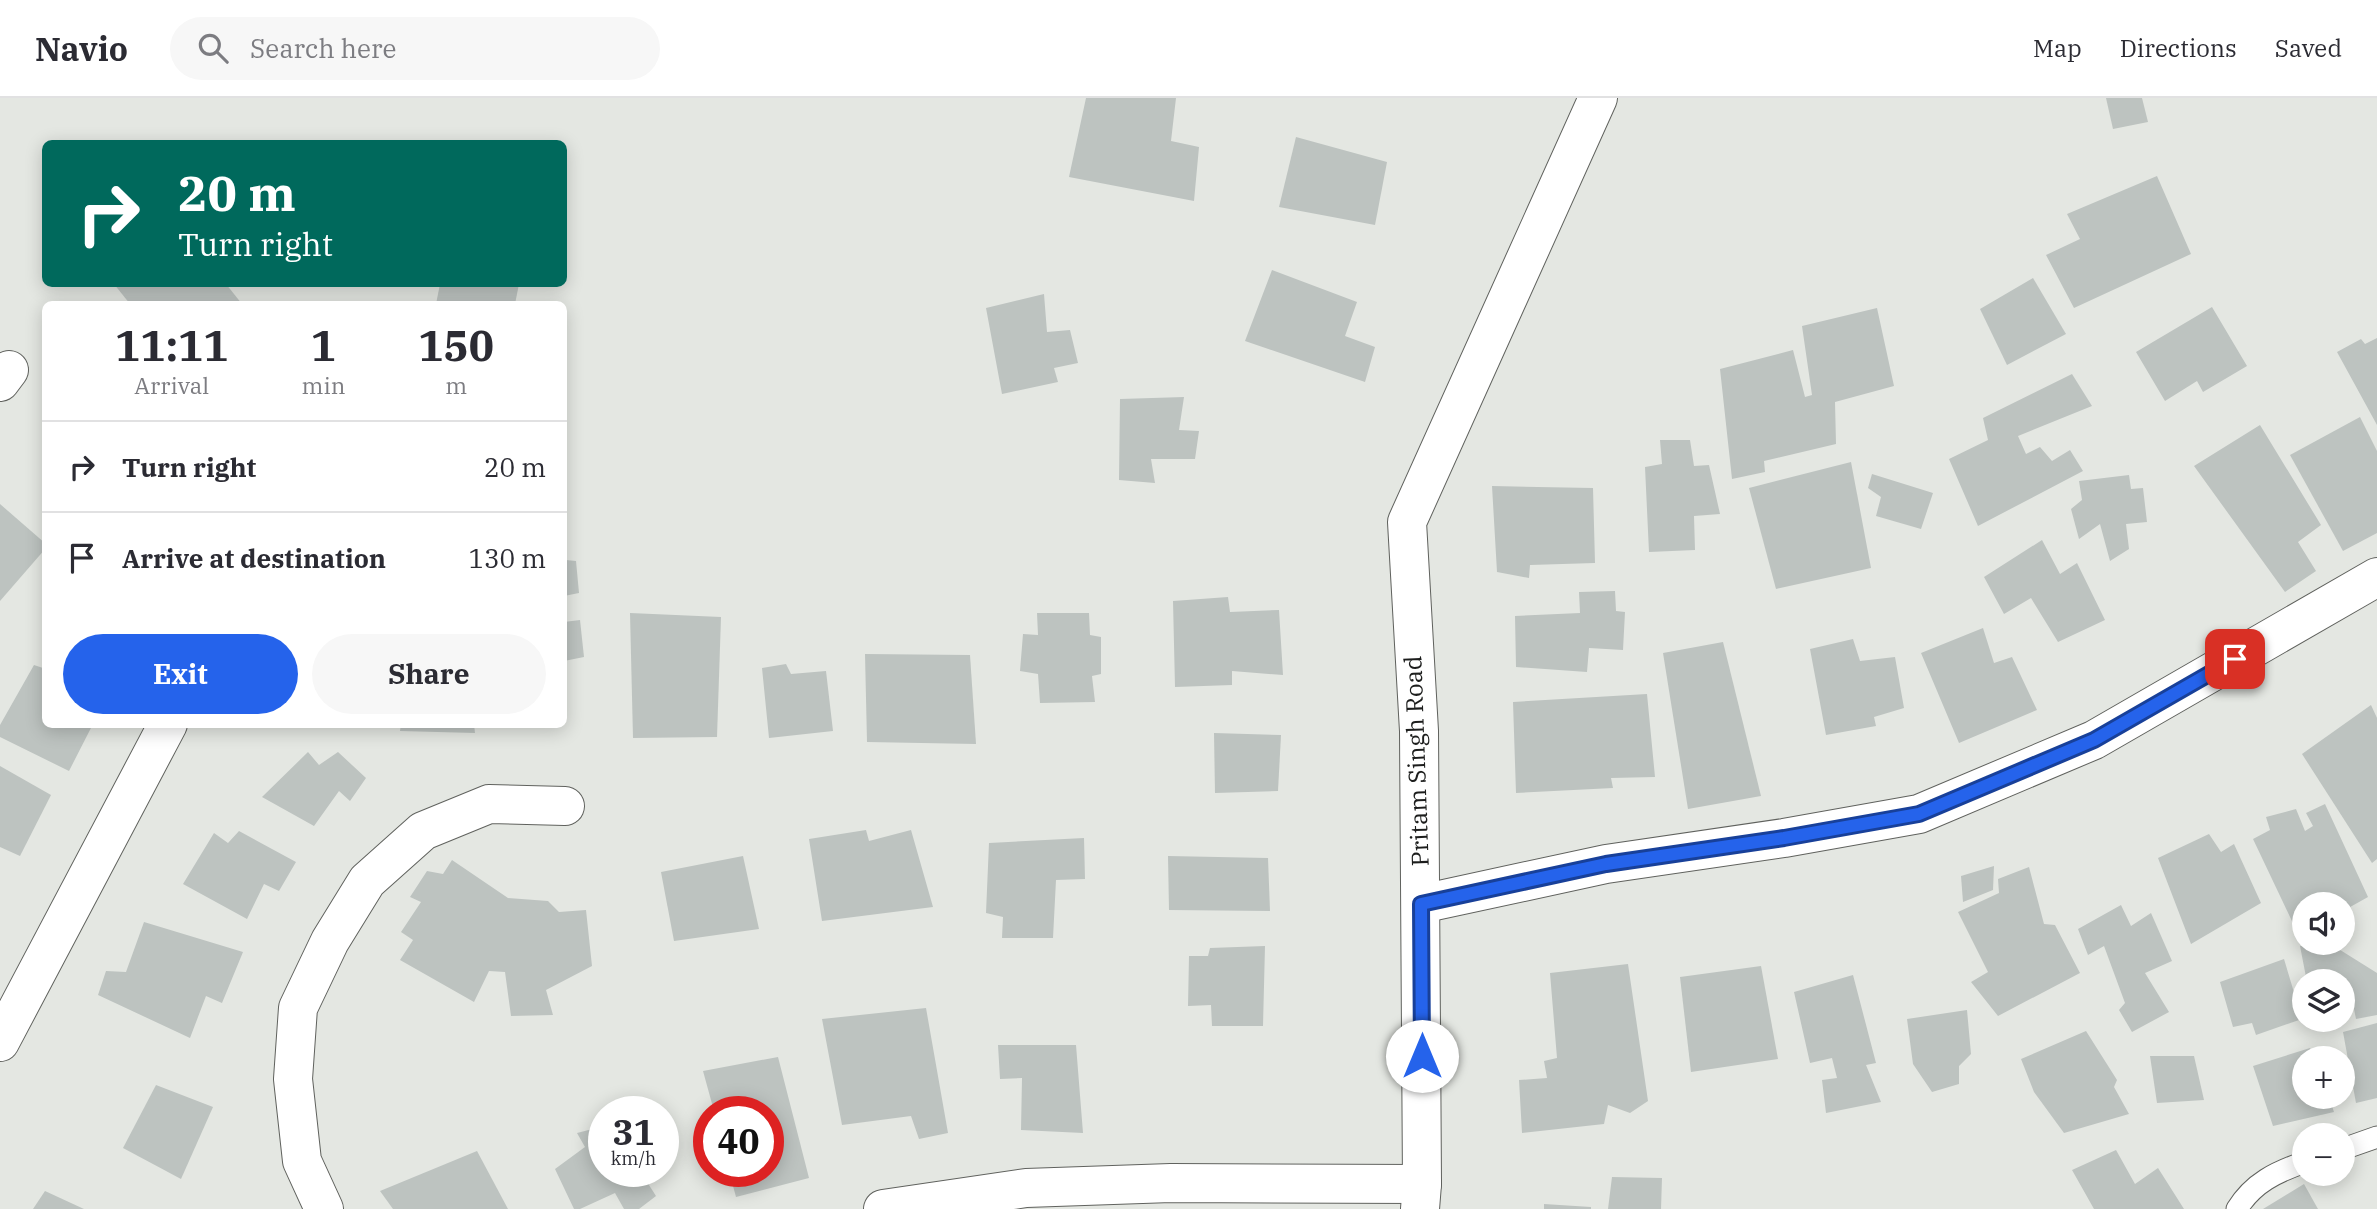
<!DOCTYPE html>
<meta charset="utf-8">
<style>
:root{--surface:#fff;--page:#f7f7f7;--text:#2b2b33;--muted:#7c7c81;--line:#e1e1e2;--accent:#2563eb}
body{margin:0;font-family:"IBM Plex Serif",serif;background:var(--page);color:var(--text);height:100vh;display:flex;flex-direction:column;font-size:26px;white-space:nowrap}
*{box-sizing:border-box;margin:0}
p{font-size:23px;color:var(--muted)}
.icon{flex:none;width:38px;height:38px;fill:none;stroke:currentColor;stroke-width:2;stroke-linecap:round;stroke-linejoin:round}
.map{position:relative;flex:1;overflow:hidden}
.drawer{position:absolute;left:42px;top:203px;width:525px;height:427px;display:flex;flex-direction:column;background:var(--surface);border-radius:10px;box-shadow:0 4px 18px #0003}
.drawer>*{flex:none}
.top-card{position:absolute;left:42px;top:42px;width:525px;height:147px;border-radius:10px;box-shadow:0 4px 18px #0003;background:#00695c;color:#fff;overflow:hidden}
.buttons{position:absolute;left:2292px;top:794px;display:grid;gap:14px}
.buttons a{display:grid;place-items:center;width:63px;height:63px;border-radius:50%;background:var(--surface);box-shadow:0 4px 18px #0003;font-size:35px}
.speed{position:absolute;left:588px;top:998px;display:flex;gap:14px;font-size:35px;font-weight:700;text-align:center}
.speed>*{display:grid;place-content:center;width:91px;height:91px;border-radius:50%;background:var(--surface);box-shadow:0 4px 18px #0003;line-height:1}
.speed small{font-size:18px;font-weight:400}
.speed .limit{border:10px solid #d22;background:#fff;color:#111}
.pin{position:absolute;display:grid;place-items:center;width:60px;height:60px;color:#fff;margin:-30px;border-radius:14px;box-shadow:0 4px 10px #0006}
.me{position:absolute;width:77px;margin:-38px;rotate:0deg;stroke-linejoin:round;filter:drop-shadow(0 0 5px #0008)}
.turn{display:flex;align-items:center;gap:24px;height:147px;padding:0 21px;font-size:32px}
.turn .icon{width:91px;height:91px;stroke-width:2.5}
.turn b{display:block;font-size:49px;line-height:60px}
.eta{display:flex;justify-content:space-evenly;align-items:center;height:119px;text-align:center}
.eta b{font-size:42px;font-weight:800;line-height:49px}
.button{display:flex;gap:14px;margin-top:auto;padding:14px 21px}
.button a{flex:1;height:80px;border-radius:42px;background:var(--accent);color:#fff;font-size:28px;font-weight:800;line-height:80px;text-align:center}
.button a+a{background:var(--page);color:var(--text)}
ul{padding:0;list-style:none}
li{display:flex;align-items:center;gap:21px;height:91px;padding:0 21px;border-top:2px solid var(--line)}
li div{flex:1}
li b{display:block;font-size:26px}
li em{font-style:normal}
header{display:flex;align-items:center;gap:42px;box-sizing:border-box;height:98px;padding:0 35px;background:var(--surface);border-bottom:2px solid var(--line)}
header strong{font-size:33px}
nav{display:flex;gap:38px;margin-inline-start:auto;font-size:24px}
.search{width:490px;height:63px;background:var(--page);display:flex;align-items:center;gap:18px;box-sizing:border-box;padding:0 24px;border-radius:38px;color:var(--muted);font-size:26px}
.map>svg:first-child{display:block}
.building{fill:#bdc3c0}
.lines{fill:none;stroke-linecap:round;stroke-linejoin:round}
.lane-casing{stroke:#60625e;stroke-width:23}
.street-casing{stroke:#60625e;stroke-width:40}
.secondary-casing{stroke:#60625e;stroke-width:40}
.lane{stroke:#fff;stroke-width:21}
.street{stroke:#fff;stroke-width:38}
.secondary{stroke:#fff;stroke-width:38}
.route-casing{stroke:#184099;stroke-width:18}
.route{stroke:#2563eb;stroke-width:12}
.labels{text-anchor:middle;stroke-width:7;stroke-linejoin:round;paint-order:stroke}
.street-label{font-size:24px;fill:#1c1d1c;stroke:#fff}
</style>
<header>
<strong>Navio</strong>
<div class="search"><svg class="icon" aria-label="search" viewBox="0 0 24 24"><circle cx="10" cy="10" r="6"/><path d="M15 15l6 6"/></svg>Search here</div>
<nav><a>Map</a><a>Directions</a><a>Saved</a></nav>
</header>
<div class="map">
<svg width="2377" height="1111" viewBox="0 0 2377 1111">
<rect width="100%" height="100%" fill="#e4e7e2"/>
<g class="building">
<polygon points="1086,0 1176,0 1171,43 1199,49 1194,103 1069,79"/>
<polygon points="2106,0 2142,0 2148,24 2113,31"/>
<polygon points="1296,39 1387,64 1375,127 1279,109"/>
<polygon points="2157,78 2191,156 2074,210 2046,157 2080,141 2067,116"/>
<polygon points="1272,172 1357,204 1345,238 1375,249 1365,284 1245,243"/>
<polygon points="2033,180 2066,236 2007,267 1980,211"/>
<polygon points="114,186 226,186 242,206 130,206"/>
<polygon points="440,186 519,186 515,206 436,206"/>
<polygon points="1044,196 1047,234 1070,232 1078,265 1054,270 1058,284 1002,296 986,210"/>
<polygon points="2212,209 2247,268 2203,294 2197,283 2165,303 2136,254"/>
<polygon points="1877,210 1894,288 1835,304 1836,346 1764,363 1765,374 1732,381 1720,271 1793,252 1805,299 1812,297 1802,228"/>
<polygon points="2377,240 2377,327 2337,254 2361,241 2365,246"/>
<polygon points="2072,276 2092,308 2018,338 2026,356 2040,349 2052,363 2070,352 2083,373 1978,428 1949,361 1988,342 1983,320"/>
<polygon points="1184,299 1179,332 1199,333 1195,361 1151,361 1155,385 1119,382 1120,301"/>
<polygon points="2360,319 2377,353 2377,435 2343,453 2290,357"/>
<polygon points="2260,327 2321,427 2298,444 2316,473 2285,494 2194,368"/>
<polygon points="1660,342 1690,342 1694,368 1709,367 1720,416 1694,418 1695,452 1649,454 1645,369 1662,366"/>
<polygon points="1851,364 1871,470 1776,491 1749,390"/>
<polygon points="1872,376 1933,395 1921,431 1876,418 1881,399 1868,390"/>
<polygon points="2129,377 2131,391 2143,390 2147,424 2126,426 2129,451 2110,463 2100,426 2079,441 2071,411 2082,402 2079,383"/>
<polygon points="1492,388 1593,390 1595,465 1530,467 1529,480 1497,474"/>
<polygon points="0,406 46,446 46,450 0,503"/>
<polygon points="2042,442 2060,476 2077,465 2105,522 2058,544 2031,500 2004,516 1984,479"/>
<polygon points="564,453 566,453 566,462 576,463 579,495 564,498"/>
<polygon points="1615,493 1616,513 1625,514 1623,552 1589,550 1587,574 1516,569 1515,518 1580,515 1579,494"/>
<polygon points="1228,499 1230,514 1279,512 1283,577 1232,573 1232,587 1175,589 1173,503"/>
<polygon points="630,515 721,519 717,639 633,640"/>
<polygon points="1037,515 1089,515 1090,537 1101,539 1101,576 1092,578 1095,604 1040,605 1038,576 1020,573 1023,536 1038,537"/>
<polygon points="580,522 584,559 564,563 564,524"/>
<polygon points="1983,530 1994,565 2012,559 2037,612 1959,645 1921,555"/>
<polygon points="1853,541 1860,563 1895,559 1904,610 1874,619 1876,628 1826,637 1810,551"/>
<polygon points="1723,544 1761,698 1688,711 1663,555"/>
<polygon points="865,556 970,557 976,646 867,644"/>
<polygon points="786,566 791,576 826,573 833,633 769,640 762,570"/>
<polygon points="34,567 46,571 46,626 93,626 69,673 0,639 0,627"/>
<polygon points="1647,596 1655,679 1611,680 1613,690 1516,695 1513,604"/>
<polygon points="2371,607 2377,620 2377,761 2372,765 2302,656"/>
<polygon points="401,626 474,626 475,635 400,633"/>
<polygon points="1214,635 1281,637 1278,693 1215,695"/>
<polygon points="308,654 319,667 338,654 366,680 350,703 339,693 314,728 262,699"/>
<polygon points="0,668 51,697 20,758 0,749"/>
<polygon points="2325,706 2368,799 2343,813 2343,807 2305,807 2305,834 2299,838 2253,741 2270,732 2266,719 2296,711 2305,733 2313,728 2306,715"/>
<polygon points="866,732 869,743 911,732 933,809 822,823 809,741"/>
<polygon points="239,733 296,764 279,793 264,786 247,821 183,786 214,735 228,745"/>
<polygon points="2209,736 2221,754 2234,746 2261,805 2191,846 2158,760"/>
<polygon points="1084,740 1085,781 1056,782 1053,840 1002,840 1003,819 986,815 989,745"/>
<polygon points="743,758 759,831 674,843 661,774"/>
<polygon points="1168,758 1268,760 1270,813 1169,812"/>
<polygon points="452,762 508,800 548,803 559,814 586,812 592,868 546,892 553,917 511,918 505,874 489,873 474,904 400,862 413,842 401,834 421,804 410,799 427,773 443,776"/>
<polygon points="1994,768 1993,792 1963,804 1961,778"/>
<polygon points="2029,769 2044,826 2055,827 2080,875 1998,918 1971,884 1988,874 1958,814 1999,795 1998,781"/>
<polygon points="2121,807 2131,828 2151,815 2172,863 2145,875 2169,914 2132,934 2119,912 2125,905 2104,848 2088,857 2078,831"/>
<polygon points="144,824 243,854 222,905 206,898 190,940 98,897 106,873 126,874"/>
<polygon points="2317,845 2329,845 2377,875 2377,917 2356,921 2352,901 2343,901 2343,884 2307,884 2300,848"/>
<polygon points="1265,848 1263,928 1212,928 1211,907 1188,908 1189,858 1208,858 1210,850"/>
<polygon points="2284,861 2302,921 2256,937 2252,925 2233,929 2220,884"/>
<polygon points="1628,866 1648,1003 1630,1015 1608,1007 1604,1026 1522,1035 1519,982 1547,980 1544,963 1557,960 1550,875"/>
<polygon points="1761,868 1778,961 1691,974 1680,879"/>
<polygon points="1853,877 1876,965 1866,967 1881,1004 1826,1015 1822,982 1837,980 1832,960 1810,965 1794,894"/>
<polygon points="926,910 948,1035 919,1041 911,1018 842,1027 822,921"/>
<polygon points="1967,912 1971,956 1959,968 1959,986 1932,994 1913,966 1907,921"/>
<polygon points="2313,922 2342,922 2342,923 2315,931"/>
<polygon points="2377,925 2377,1000 2356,1005 2343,934"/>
<polygon points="2086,933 2117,982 2114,989 2129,1016 2064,1035 2034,994 2021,961"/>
<polygon points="998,947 1076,947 1083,1035 1021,1032 1022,980 1000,981"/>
<polygon points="2310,950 2314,961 2305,961 2305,999 2329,999 2334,1014 2273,1028 2253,968"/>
<polygon points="2150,958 2194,958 2204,1002 2157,1005"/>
<polygon points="778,959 809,1080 736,1099 729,1073 768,1073 768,1013 714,1013 703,973"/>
<polygon points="156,987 213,1009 181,1081 123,1050"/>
<polygon points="604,1028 604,1073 640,1073 656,1098 639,1111 624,1111 615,1095 580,1111 574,1111 555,1071 585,1049 577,1035"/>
<polygon points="2116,1052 2135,1086 2158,1070 2184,1111 2094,1111 2072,1072"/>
<polygon points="477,1053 508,1111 393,1111 380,1093"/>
<polygon points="1612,1079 1662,1080 1661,1111 1608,1111"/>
<polygon points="2304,1086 2318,1111 2263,1111"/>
<polygon points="45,1093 84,1111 33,1111"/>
<polygon points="1544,1106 1591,1109 1591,1111 1544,1111"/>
</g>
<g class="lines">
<g class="lane-casing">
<g id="lane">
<polyline points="2343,1051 2377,1039"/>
<path d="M2237 1111C2253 1085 2276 1074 2305 1064"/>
</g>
</g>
<g class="street-casing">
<g id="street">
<polyline points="0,284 9,272"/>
<polyline points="1421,806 1606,766 1784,740 1919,716 2094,642 2377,479"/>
<polyline points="0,944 168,626"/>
<polyline points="324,1111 302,1063 293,981 298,910 330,843 367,783 423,733 489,706 565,708"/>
<polyline points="883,1111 1026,1090 1171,1085 1422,1086"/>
</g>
</g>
<g class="secondary-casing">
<polyline id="secondary" points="1420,1111 1422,1086 1419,633 1407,424 1598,0"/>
</g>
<use href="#lane" class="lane"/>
<use href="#street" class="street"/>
<use href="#secondary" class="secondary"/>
</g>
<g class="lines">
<g class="route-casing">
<polyline id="route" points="1422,958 1421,806 1606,766 1784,740 1919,716 2094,642 2235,561"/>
</g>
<use href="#route" class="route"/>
</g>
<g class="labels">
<g class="street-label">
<text transform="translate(1417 663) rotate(-92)" y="8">Pritam Singh Road</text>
</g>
</g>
</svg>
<div class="buttons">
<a><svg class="icon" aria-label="sound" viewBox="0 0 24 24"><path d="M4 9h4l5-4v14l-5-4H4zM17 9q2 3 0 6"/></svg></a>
<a><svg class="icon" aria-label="layers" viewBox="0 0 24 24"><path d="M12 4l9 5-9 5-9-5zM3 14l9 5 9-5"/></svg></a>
<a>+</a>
<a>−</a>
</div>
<div class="speed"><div>31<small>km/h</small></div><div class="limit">40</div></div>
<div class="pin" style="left:2235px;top:561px;background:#d93025"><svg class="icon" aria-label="arrive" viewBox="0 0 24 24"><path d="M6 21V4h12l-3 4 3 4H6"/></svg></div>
<svg class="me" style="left:1422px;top:958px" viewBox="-20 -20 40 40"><circle r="19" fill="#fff"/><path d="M0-13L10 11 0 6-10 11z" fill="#2563eb"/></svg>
<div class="top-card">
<div class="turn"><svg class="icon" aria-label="right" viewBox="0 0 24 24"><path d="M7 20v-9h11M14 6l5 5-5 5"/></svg><div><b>20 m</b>Turn right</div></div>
</div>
<section class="drawer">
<div class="eta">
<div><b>11:11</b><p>Arrival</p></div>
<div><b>1</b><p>min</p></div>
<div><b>150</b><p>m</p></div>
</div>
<ul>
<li><svg class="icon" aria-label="right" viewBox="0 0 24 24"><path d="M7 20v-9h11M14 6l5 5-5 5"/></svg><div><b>Turn right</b></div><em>20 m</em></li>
<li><svg class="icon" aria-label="arrive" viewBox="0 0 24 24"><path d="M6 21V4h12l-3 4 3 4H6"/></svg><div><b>Arrive at destination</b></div><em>130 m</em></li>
</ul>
<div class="button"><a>Exit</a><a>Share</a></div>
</section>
</div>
